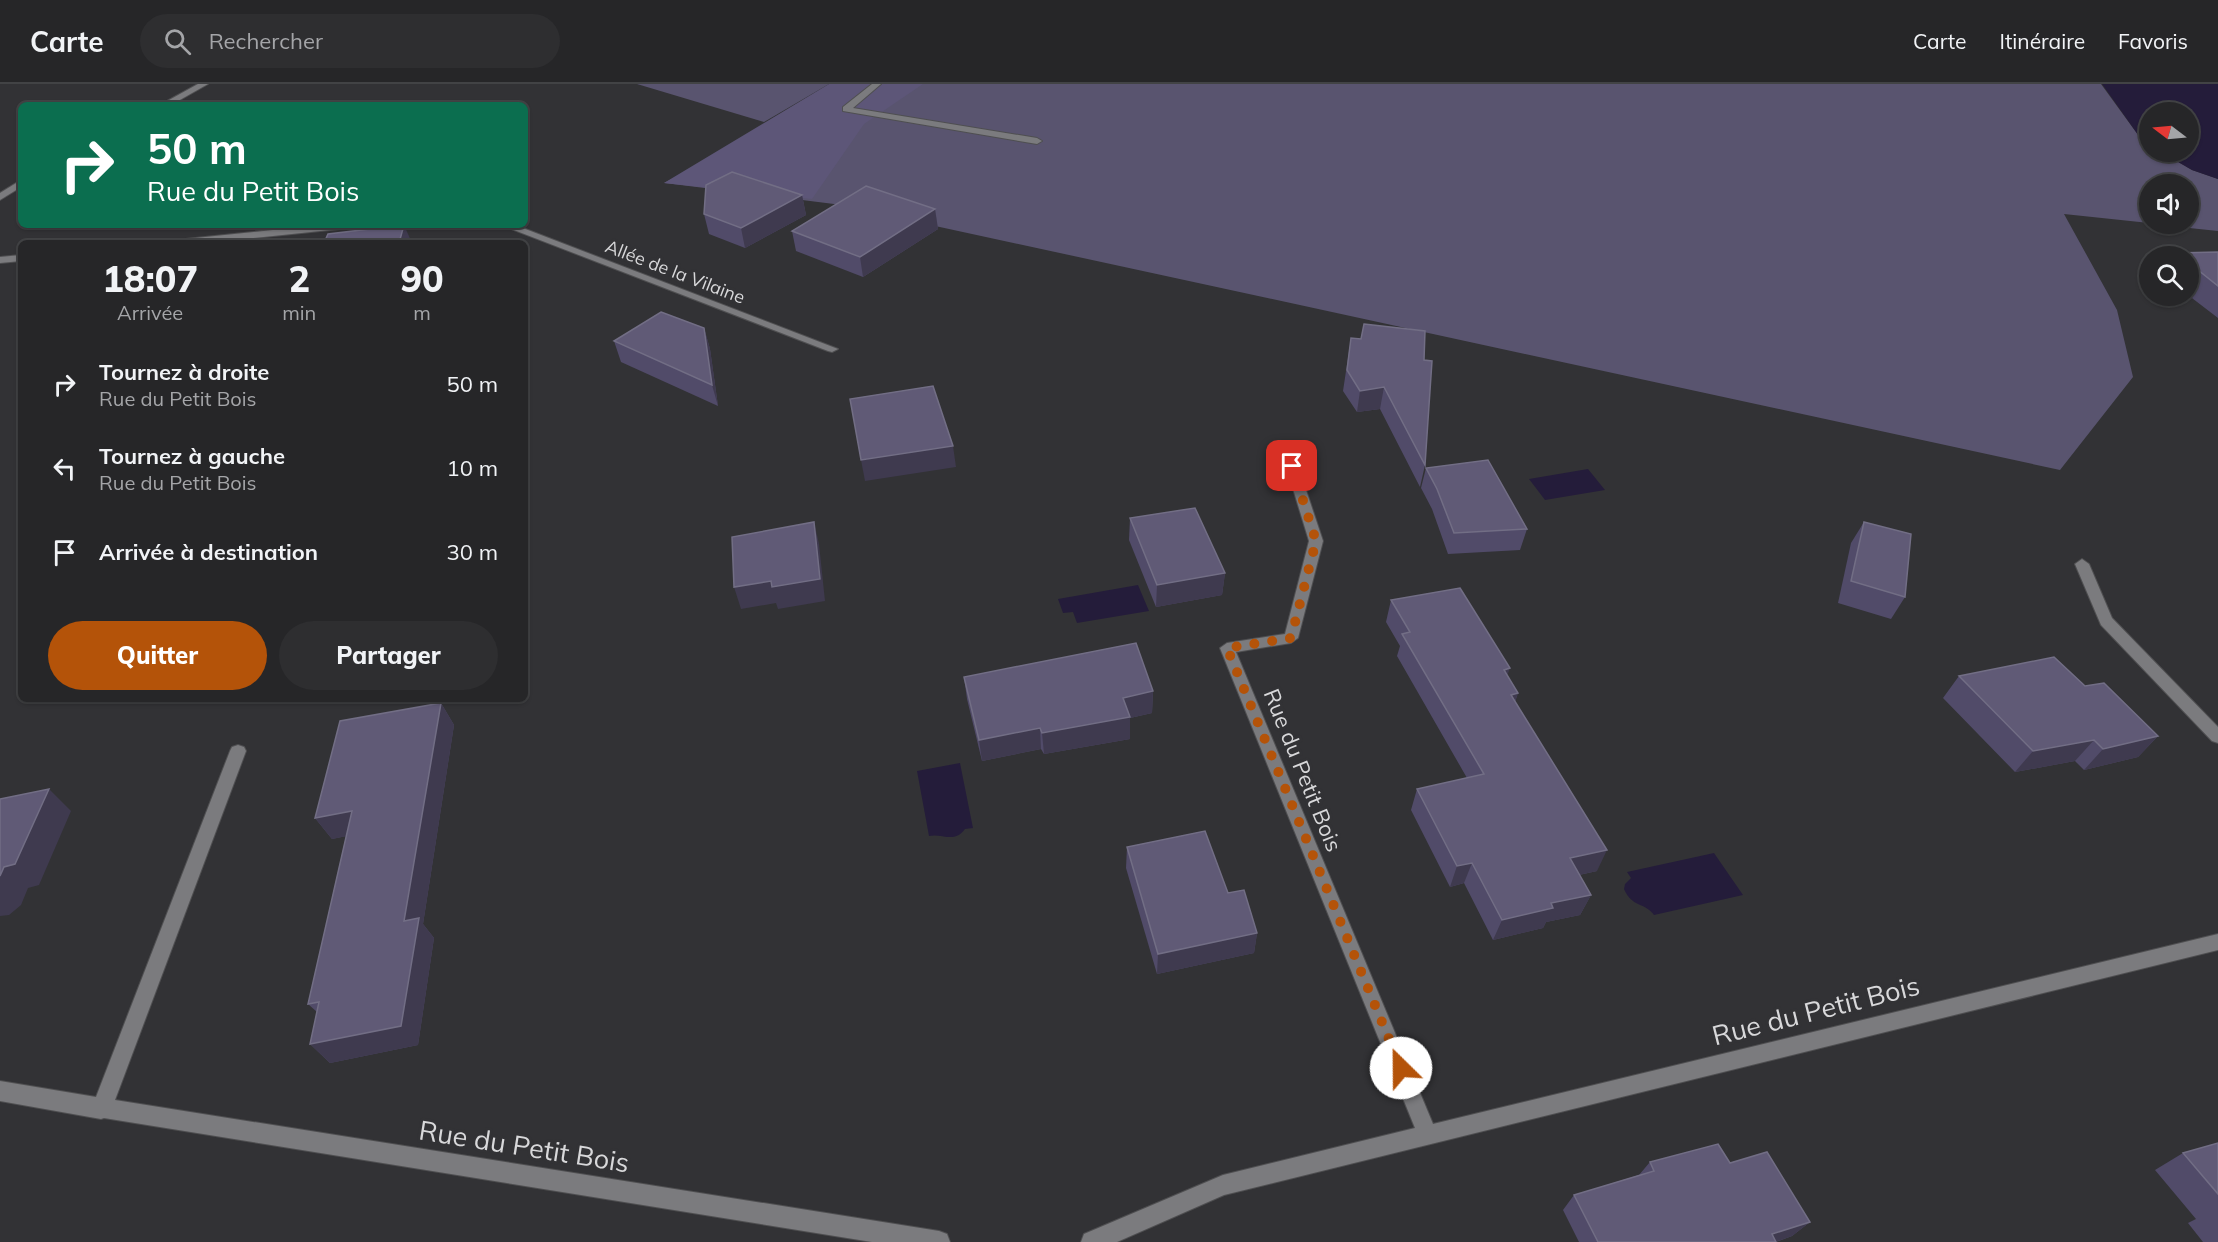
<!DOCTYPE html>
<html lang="fr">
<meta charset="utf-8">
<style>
:root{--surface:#262628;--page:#2e2e30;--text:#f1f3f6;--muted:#a4a5a8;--line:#424345;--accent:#b45309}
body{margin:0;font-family:Mulish,sans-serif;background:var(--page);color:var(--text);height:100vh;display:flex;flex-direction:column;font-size:22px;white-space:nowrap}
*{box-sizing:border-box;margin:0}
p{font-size:20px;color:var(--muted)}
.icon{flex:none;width:33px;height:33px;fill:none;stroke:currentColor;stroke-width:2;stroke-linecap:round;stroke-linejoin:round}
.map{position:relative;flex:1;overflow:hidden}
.drawer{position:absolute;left:18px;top:156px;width:510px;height:462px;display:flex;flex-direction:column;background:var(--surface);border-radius:9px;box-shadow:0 2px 4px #0004,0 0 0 2px var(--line)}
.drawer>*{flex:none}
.top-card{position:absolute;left:18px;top:18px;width:510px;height:126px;border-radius:9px;box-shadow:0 2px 4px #0004,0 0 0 2px var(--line);background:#0b6e4f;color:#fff;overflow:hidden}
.needle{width:39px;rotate:286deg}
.buttons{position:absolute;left:2139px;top:18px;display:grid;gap:12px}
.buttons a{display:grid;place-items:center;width:60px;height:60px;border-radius:50%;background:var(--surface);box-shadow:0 2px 4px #0004,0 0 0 2px var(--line);font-size:30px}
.pin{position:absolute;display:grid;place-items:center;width:51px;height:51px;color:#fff;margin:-26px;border-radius:12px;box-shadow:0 3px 9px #0006}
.me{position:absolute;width:66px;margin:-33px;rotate:337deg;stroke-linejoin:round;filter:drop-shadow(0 0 4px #0008)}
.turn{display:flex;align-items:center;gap:21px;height:126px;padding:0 30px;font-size:27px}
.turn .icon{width:78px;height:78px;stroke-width:2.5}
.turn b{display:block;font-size:42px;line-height:51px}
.eta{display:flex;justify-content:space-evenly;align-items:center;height:102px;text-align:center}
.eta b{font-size:36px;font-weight:800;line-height:42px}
.button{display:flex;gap:12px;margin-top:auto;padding:12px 30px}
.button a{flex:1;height:69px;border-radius:36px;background:var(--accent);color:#fff;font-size:24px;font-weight:800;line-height:69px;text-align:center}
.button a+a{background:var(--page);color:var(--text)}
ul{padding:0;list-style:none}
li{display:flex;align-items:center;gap:18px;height:84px;padding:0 30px}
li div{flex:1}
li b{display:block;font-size:22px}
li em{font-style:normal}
header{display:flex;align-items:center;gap:36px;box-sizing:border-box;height:84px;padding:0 30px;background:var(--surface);border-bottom:2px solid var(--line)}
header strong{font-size:28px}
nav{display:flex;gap:33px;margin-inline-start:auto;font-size:21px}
.search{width:420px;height:54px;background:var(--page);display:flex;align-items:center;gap:15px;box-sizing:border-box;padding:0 21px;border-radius:33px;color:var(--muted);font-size:22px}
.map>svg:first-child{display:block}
.green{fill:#59546f}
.forest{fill:#5d5678}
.water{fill:#241c3a}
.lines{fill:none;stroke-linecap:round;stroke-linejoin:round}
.street-casing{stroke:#4f4f51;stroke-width:2}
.street{fill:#7b7b7e;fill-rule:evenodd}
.wall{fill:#514b69}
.shaded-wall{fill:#3f3a4f}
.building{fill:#605a76;stroke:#726e85;stroke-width:1.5}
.route{stroke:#b45309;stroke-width:10;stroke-dasharray:0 18}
.labels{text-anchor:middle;stroke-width:6;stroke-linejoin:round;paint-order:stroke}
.far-street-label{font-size:18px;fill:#d8d8da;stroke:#323235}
.street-label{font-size:22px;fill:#d8d8da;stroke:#323235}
.near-street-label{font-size:27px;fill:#d8d8da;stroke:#323235}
</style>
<header>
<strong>Carte</strong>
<div class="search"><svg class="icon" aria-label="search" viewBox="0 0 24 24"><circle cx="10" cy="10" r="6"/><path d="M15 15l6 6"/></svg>Rechercher</div>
<nav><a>Carte</a><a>Itinéraire</a><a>Favoris</a></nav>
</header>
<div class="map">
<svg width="2218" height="1158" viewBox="0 0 2218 1158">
<rect width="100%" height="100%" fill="#323235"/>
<g class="green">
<polygon points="637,0 829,0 764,38"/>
<polygon points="851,0 2101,0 2141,55 2149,61 2150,68 2161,68 2192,86 2218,95 2218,147 2151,140 2188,140 2188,100 2150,100 2149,139 2064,130 2117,226 2133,293 2060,386 834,120 664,99"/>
</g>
<polygon class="forest" points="829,0 923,0 864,40 812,115 664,99"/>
<g class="water">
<polygon points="2102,0 2218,0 2218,95 2192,86 2161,68 2188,68 2188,28 2150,28 2149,61 2141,55"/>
<polygon points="1588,385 1605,406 1545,416 1529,395"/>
<polygon points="1138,501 1149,527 1077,539 1073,528 1063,529 1058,515"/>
<path d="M960 679 973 744 965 745C954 760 942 749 929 752L917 687Z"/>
<path d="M1714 769 1743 811 1654 831C1645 818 1632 824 1624 805L1625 800 1631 794 1627 788Z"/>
</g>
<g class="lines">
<g class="street-casing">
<g id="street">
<polygon points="198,0 208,0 171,21 160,21"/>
<polygon points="872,0 881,0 853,24 1037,54 1042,57 1037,60 843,27 843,23"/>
<polygon points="21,96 21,103 0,116 0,109"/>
<polygon points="320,141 354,141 349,144 205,159 171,159 176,156"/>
<polygon points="501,141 515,141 838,265 832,268 828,267"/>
<polygon points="21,171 21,177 0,179 0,173"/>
<polygon points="1292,378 1298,382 1323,457 1298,554 1291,559 1236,568 1433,1040 2218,850 2218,866 1224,1111 1117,1158 1081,1158 1084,1150 1223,1091 1415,1044 1220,564 1227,559 1285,550 1309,457 1286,382"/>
<polygon points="2082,475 2089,480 2112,534 2218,643 2218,659 2212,657 2101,541 2075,480"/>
<polygon points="238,661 244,663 246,667 115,1016 939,1147 947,1150 950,1158 872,1158 104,1034 101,1035 0,1017 0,997 96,1013 230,667 232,663"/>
</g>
</g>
<use href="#street" class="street"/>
</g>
<g class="wall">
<polygon points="802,111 806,131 745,164 709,150 704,130"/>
<polygon points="935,125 938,145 863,193 796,167 792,147"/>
<polygon points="2218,168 2218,234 2188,211 2188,172 2175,172 2177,169"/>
<polygon points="704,244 710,265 718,322 621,278 614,257"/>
<polygon points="1351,254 1424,276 1425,381 1420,403 1380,325 1357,328 1343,307"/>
<polygon points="1426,384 1527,445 1520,466 1448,470 1432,425 1421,404"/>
<polygon points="1130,434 1225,489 1222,511 1156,523 1129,456"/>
<polygon points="1864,438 1905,513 1891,535 1838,519 1851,459"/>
<polygon points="1391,516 1507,591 1518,609 1515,618 1597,787 1579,791 1591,811 1580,831 1546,838 1543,844 1493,856 1464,799 1450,803 1411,726 1417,705 1467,694 1397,572 1400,562 1386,538"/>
<polygon points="1959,592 2085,602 2158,652 2138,673 2084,686 2075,677 2015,688 1943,614"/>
<polygon points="964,593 1153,607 1152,629 1130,634 1130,655 1044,670 1041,665 982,677 967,615"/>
<polygon points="441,619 454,641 423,840 434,854 418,961 330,979 310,960 317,928 308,920 346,752 332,755 315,734"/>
<polygon points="1127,763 1228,809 1257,849 1254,869 1157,890 1126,784"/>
<polygon points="2218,1059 2218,1158 2203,1158 2188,1139 2196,1135 2155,1086 2183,1069"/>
<polygon points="1650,1078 1730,1079 1810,1138 1792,1152 1776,1158 1579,1158 1563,1126 1574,1111 1639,1091"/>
</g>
<g class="shaded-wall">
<polygon points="802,111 806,131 745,164 741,144"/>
<polygon points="935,125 938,145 863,193 860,173"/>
<polygon points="404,141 412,159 399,159"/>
<polygon points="704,244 710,265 718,322 712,301"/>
<polygon points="1384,303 1380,325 1357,328 1360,307"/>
<polygon points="953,362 956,383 865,397 861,376"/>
<polygon points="814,438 819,460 825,517 778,525 776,519 741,525 734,503"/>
<polygon points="1225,489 1222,511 1156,523 1157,501"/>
<polygon points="1510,584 1502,606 1504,586"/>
<polygon points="1153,607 1152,629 1130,634 1130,655 1044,670 1042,649 1123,614"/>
<polygon points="1518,609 1510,631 1511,611"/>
<polygon points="441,619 454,641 423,840 434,854 418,961 330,979 310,960 404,837"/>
<polygon points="1040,644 1041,665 982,677 979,656"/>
<polygon points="2158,652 2138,673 2084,686 2103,665"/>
<polygon points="2094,656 2075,677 2015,688 2033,667"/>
<polygon points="49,705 71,727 39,801 28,804 21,821 9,831 0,832 0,792 4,783"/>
<polygon points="352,727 368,748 332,755 315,734"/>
<polygon points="1607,766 1597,787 1560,795 1570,774"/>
<polygon points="1472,779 1464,799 1450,803 1457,782"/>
<polygon points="1591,811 1580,831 1546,838 1543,844 1493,856 1502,836 1551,819"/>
<polygon points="1257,849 1254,869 1157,890 1158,870"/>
<polygon points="1810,1138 1792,1152 1775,1158 1772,1150"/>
</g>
<g class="building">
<polygon points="351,19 350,21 329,21"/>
<polygon points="732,88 802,111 741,144 704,130 706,101"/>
<polygon points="866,102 935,125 860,173 792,147"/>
<polygon points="404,141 399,159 324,159 328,150"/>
<polygon points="2218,168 2218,202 2188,178 2188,172 2181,172 2177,169"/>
<polygon points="661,228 704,244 712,301 614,257"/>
<polygon points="1364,240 1425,247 1424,276 1432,277 1425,381 1384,303 1360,307 1347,286 1351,254 1361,255"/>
<polygon points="933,302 953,362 861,376 850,315"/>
<polygon points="1488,376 1527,445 1454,449 1437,405 1426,384"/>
<polygon points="1195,424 1225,489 1157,501 1130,434"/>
<polygon points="814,438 820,495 772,503 771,497 734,503 732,453"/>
<polygon points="1864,438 1911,450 1905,513 1851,497"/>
<polygon points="1460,504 1510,584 1504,586 1518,609 1511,611 1607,766 1570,774 1591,811 1551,819 1553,824 1502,836 1472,779 1457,782 1417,705 1484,690 1402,550 1410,548 1391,516"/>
<polygon points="1136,559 1153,607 1123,614 1130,633 1042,649 1040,644 979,656 964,593"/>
<polygon points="2054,573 2085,602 2104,599 2158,652 2103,665 2094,656 2033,667 1959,592"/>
<polygon points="441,619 404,837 419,834 401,942 310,960 319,918 308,920 352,727 315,734 340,637"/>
<polygon points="49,705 15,780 4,783 0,792 0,715"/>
<polygon points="1205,747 1228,809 1244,806 1257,849 1158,870 1127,763"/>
<polygon points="2218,1059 2218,1110 2183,1069"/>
<polygon points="1718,1060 1730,1079 1767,1068 1810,1138 1772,1150 1776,1158 1598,1158 1574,1111 1654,1087 1650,1078"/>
</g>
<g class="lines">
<polyline class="route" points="1292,382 1316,457 1291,554 1227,564 1401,984"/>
</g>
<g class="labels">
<g class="far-street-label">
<text transform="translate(675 188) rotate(21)" y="6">Allée de la Vilaine</text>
</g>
<g class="street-label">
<text transform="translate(1303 686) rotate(68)" y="8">Rue du Petit Bois</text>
</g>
<g class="near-street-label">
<text transform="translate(1816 927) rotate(-14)" y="9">Rue du Petit Bois</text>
<text transform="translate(524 1063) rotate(9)" y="9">Rue du Petit Bois</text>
</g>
</g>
</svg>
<div class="buttons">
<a><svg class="needle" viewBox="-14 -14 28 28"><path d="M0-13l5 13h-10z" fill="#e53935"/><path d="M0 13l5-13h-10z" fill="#a4a5a8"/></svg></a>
<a><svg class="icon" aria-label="sound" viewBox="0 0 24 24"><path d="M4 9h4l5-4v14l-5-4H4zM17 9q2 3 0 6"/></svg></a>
<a><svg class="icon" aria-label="search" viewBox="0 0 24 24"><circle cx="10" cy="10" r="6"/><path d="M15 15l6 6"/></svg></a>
</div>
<div class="pin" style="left:1292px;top:382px;background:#d93025"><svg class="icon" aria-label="arrive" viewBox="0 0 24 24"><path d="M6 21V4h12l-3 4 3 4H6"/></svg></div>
<svg class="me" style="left:1401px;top:984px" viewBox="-20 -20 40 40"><circle r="19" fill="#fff"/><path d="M0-13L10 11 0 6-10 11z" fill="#b45309"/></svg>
<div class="top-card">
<div class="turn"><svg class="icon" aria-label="right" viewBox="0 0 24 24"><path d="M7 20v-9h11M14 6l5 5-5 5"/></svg><div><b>50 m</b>Rue du Petit Bois</div></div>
</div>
<section class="drawer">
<div class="eta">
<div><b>18:07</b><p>Arrivée</p></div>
<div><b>2</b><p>min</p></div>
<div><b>90</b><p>m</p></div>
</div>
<ul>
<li><svg class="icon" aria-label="right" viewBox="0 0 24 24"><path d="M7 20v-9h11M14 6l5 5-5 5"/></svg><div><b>Tournez à droite</b><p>Rue du Petit Bois</p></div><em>50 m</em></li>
<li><svg class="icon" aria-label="left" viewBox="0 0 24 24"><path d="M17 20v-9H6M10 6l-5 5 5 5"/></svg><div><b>Tournez à gauche</b><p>Rue du Petit Bois</p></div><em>10 m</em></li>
<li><svg class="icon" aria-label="arrive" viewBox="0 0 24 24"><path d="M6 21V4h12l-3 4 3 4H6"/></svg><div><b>Arrivée à destination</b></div><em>30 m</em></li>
</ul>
<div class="button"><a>Quitter</a><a>Partager</a></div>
</section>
</div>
